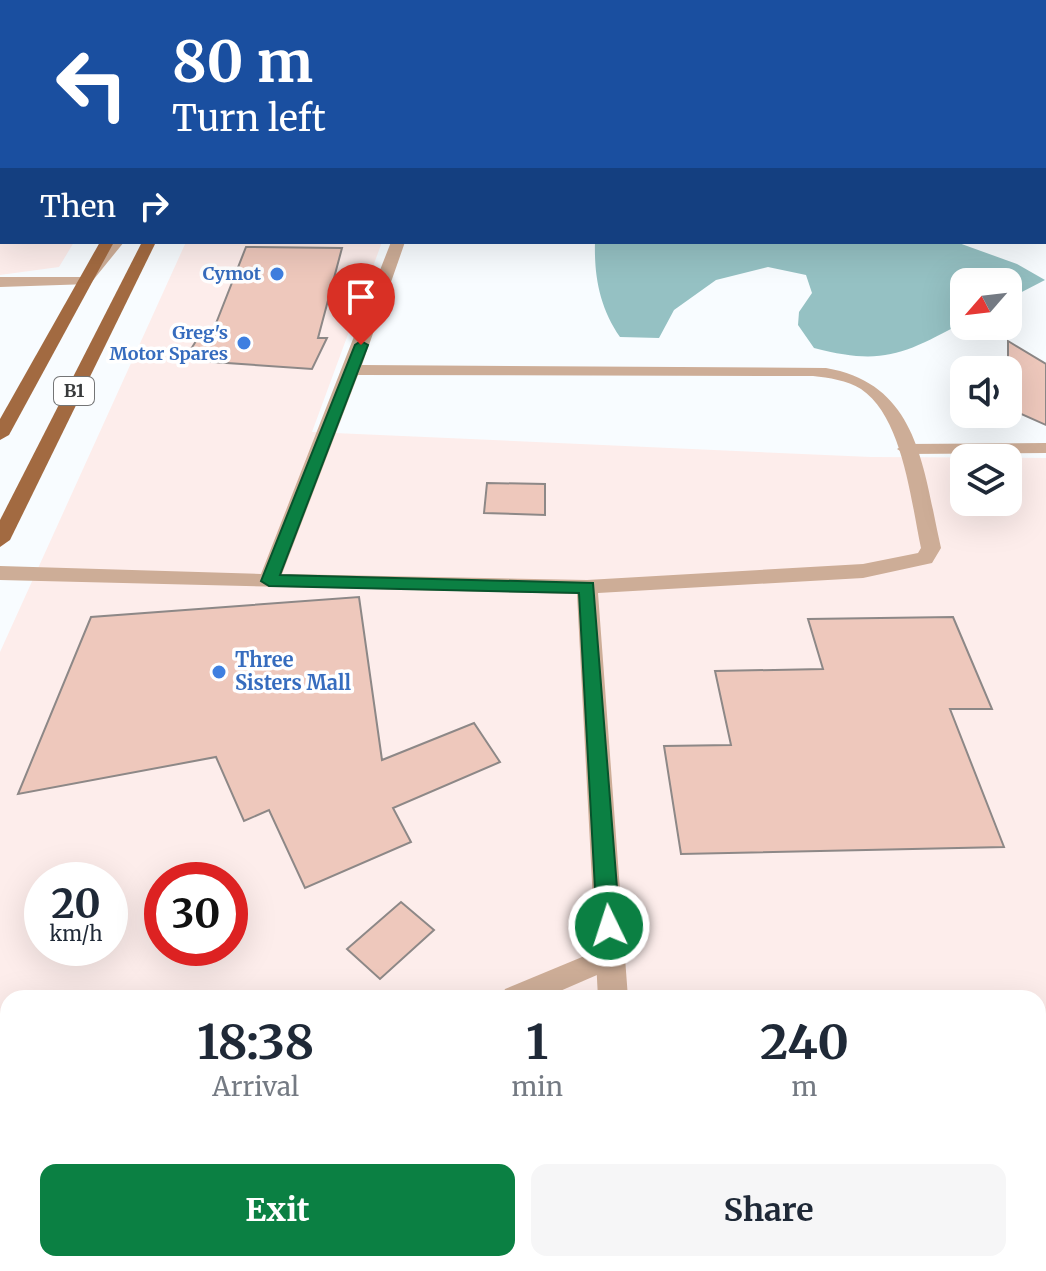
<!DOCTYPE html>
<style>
:root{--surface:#fff;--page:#f6f6f7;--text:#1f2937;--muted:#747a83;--accent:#0b8043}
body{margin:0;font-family:Merriweather,serif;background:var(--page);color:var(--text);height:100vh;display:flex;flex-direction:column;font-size:30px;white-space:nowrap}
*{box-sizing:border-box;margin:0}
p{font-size:26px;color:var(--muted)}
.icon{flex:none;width:44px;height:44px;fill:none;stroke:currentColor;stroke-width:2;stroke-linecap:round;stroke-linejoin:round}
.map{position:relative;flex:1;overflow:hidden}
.details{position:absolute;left:0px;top:990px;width:1046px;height:282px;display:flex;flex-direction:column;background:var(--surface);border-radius:24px 24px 0 0;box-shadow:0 8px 32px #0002}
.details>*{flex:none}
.hud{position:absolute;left:0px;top:0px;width:1046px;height:244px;box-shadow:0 8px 32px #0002;background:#1a4fa0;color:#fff;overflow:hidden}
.needle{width:52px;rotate:242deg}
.controls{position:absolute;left:950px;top:268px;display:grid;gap:16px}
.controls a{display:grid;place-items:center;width:72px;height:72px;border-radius:16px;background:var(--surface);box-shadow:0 8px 32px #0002;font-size:40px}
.speed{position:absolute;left:24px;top:862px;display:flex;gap:16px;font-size:40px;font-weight:700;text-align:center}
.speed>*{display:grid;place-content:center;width:104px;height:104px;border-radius:50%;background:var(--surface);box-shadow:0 8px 32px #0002;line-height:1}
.speed small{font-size:20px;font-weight:400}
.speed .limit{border:12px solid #d22;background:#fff;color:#111}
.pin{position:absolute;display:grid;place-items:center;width:68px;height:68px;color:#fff;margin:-82px -34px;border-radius:50% 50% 50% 0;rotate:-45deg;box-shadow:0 0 8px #0007}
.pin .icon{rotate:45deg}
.me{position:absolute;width:88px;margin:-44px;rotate:356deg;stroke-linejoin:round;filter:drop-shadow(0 0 6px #0008)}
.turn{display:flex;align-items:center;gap:28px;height:168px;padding:0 40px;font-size:36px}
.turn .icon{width:104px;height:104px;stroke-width:2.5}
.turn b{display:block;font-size:56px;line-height:68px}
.then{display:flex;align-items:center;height:76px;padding:0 40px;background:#0003;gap:16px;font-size:30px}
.eta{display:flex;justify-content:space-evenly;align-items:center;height:136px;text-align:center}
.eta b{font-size:48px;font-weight:700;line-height:56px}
.action{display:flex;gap:16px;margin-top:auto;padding:16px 40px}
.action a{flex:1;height:92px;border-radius:16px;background:var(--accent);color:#fff;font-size:32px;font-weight:700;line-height:92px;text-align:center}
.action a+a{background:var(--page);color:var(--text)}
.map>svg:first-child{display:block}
.commercial{fill:#fdedeb;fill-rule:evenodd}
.water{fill:#95c1c3}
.building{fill:#eec8bc;stroke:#8d8887;stroke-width:2}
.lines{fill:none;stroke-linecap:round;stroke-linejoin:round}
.service{fill:#cdad97;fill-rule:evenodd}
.minor{fill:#cdad97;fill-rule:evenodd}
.tertiary{fill:#cdad97;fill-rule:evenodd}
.primary{fill:#a26a41;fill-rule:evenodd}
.route{fill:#0b8043;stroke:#07532c;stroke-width:2}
.shop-dot{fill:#3f7fe0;stroke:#fff;stroke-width:3}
.labels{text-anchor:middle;stroke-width:7;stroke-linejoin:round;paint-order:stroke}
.far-shop-label{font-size:18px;font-weight:bold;fill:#366cbe;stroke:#fff;text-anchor:end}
.shield{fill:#fff;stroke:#747576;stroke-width:2}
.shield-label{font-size:18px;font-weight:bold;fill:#383a3b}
.shop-label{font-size:20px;font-weight:bold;fill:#366cbe;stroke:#fff;text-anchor:start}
</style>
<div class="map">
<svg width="1046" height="1271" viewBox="0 0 1046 1271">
<rect width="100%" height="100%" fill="#f8fcff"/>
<g class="commercial">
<polygon points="0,0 708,0 709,2 2,2 0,84"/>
<polygon points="0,90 2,242 74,242 59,267 0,275"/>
<path d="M186 242H382L312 432 871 457 1046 458V1020L1038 1019V998H8V1264H595L596 1271H0V652ZM964 458H1008V502H964ZM42 880H110V948H42ZM162 880H230V948H162Z"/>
</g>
<path class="water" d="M595 242H956L1017 264 1045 280 1008 299V282H964V322C904 354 883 366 814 348L798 325 799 312 812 293 806 275 768 267 716 280 674 310 659 338 620 337C600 308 594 277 595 242Z"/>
<g class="building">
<polygon points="246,247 342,248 318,338 327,338 312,369 184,360 203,330 213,331"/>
<polygon points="1008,341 1046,364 1046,425 1008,408"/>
<polygon points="487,483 545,484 545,515 484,513"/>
<polygon points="359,597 382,760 474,723 500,762 393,808 411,842 305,888 269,810 244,821 216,757 18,794 91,617"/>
<polygon points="953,617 992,709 950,709 1004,847 681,854 664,746 731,745 715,671 823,669 808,619"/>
<polygon points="401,902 434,930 380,979 347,949"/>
</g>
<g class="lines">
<g class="service">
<polygon points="1046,443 1046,453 905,454 897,449 905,444"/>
<polygon points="611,945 620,949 624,957 620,965 544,998 501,998 505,989"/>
<rect x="1038" y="1150" width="8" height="30"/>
<polygon points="93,1264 126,1264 123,1271 90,1271"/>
</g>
<g class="minor">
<rect x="561" y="0" width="10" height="2"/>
<rect x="0" y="85" width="2" height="6"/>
<rect x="1044" y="127" width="2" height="8"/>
<polygon points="109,242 124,242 90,284 0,287 0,277 81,277"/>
<path d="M391 242H405L362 365 826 368C920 384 923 470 941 548L932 563 863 578 598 593 628 998H598L577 594 0 580V566L261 574ZM358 375 813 376C829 378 847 380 861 389 903 417 911 502 921 548L918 553 863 564 587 580 282 574Z"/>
<polygon points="599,1264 633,1264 632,1271 598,1271"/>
</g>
<rect class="tertiary" x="1044" y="47" width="2" height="6"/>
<g class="primary">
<polygon points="239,0 249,0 238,2"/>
<polygon points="266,0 276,0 265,2"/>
<polygon points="100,242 114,242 9,435 0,440 0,419"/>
<polygon points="142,242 156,242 10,540 0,547 0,520"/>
</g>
</g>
<polygon class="route" points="361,341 368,345 280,575 593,583 620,926 617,933 609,936 601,933 597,926 579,593 269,586 261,581 355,345"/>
<g class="shop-dot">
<circle cx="277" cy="274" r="8"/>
<circle cx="244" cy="343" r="8"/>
<circle cx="219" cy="672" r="8"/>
</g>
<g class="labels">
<g class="far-shop-label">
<text x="261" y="280">Cymot</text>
<text x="228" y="339">Greg's<tspan x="228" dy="21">Motor Spares</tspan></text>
</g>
<rect class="shield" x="54" y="377" width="40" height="28" rx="6"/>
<g class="shield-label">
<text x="74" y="397">B1</text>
</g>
<g class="shop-label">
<text x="235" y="667">Three<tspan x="235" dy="23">Sisters Mall</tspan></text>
</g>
</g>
</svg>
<div class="controls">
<a><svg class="needle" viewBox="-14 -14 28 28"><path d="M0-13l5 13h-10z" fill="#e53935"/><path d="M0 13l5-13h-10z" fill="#747a83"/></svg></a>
<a><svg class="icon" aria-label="sound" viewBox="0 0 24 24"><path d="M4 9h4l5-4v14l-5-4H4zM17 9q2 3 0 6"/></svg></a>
<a><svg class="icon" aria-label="layers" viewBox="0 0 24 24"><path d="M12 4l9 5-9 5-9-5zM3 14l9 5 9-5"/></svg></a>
</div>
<div class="speed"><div>20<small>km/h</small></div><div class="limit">30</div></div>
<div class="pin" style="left:361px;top:345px;background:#d93025"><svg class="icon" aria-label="arrive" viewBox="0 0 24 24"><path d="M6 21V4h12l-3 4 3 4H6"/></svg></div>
<svg class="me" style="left:609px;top:926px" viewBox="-20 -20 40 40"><circle r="17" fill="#0b8043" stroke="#fff" stroke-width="3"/><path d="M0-11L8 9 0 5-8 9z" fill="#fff"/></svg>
<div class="hud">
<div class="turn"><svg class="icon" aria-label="left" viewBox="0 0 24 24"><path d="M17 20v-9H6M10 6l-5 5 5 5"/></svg><div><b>80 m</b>Turn left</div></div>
<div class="then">Then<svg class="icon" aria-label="right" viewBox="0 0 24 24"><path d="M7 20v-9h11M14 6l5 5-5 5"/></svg></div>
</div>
<section class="details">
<div class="eta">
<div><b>18:38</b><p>Arrival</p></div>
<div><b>1</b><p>min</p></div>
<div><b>240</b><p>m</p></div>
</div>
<div class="action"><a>Exit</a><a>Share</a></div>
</section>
</div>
